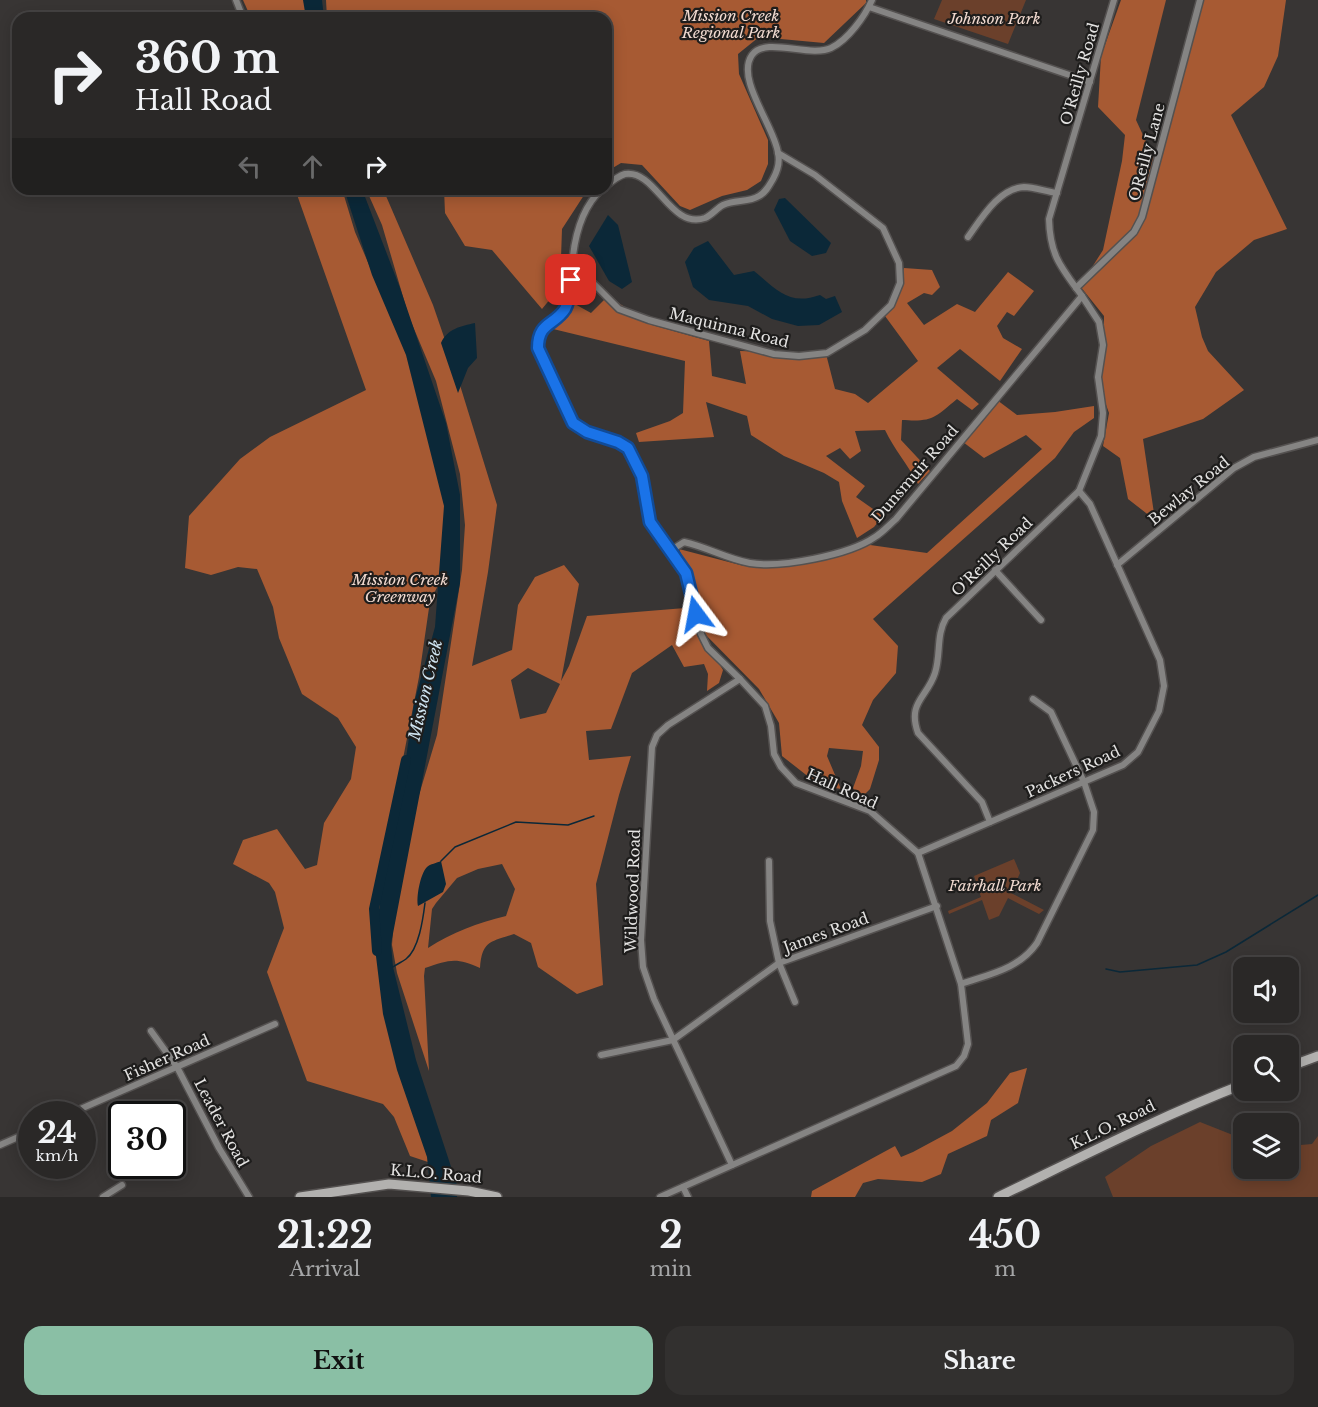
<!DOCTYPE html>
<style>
:root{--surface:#2a2827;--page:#32302f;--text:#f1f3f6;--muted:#a5a6a7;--line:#464444;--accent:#8abfa5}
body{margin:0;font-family:"Libre Baskerville",serif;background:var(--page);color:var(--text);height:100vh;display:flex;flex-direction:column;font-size:22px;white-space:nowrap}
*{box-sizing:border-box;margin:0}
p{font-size:20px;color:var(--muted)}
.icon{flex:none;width:33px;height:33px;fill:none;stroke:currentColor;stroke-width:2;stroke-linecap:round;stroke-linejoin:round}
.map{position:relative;height:1197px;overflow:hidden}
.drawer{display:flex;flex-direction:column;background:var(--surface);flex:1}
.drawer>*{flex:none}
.top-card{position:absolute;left:12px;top:12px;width:600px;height:183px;border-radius:18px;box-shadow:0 3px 15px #0003,0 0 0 2px var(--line);background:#2a2827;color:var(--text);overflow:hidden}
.buttons{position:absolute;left:1233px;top:957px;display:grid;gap:12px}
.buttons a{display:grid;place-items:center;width:66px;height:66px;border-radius:12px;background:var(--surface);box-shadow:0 3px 15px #0003,0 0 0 2px var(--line);font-size:30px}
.speed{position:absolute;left:18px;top:1101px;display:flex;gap:12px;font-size:30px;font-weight:700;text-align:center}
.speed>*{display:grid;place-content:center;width:78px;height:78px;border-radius:50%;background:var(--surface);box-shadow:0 3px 15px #0003,0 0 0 2px var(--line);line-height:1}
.speed small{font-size:15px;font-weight:400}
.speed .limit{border:3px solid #111;border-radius:9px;background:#fff;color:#111}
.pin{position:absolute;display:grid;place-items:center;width:51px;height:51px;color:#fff;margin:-26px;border-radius:12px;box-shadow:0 3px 9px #0006}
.me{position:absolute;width:66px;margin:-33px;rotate:347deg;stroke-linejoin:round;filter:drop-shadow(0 0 4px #0008)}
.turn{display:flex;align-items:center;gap:21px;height:126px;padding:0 24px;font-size:27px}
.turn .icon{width:78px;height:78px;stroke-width:2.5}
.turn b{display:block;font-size:42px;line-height:51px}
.lanes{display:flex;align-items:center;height:57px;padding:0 24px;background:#0003;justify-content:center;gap:30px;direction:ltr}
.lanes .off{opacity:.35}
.eta{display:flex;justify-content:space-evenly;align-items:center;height:102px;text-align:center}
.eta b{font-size:36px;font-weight:700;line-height:42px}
.action{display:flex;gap:12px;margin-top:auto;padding:12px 24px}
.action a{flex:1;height:69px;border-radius:18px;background:var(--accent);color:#111;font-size:24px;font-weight:700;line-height:69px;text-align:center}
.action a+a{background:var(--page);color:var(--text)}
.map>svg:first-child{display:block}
.green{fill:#6b402b}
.forest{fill:#a75a33;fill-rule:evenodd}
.water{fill:#0b2838}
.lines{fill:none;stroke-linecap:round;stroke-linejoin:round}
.stream{stroke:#0b2838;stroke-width:1.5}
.river{stroke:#0b2838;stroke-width:10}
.minor-casing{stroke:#545150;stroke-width:9}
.secondary-casing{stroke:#545150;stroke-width:12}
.minor{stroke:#858483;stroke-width:6}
.secondary{stroke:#b2b1af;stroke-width:9}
.route-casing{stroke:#114b97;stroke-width:15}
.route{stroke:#1a73e8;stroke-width:10}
.labels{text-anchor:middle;stroke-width:4.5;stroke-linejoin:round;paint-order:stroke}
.park-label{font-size:15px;font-style:italic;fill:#f1dad0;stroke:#1e1d1c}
.street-label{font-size:15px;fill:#e4e3e2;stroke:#1e1d1c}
.water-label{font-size:16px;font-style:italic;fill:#cfe4f1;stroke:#1e1d1c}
</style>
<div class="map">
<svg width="1318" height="1197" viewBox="0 0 1318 1197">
<rect width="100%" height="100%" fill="#383534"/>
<g class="green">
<polygon points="942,0 1026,0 1008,44 934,19"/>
<polygon points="1014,859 1020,873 1011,893 1044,910 1039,914 1008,898 999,916 989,920 982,900 949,914 948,911 981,897 974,876"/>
<polygon points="1200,1122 1243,1139 1244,1168 1288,1168 1289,1146 1312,1144 1318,1136 1318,1197 1113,1197 1105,1177 1151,1146"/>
</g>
<g class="forest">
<polygon points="243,0 305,0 307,18 251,18"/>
<polygon points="326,0 866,0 866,3 824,43 759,37 738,54 739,74 768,140 768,164 761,181 747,190 722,196 690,210 680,206 642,165 621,163 606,172 606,18 327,18"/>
<polygon points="1121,0 1166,0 1136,120 1155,161 1203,0 1286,0 1278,56 1264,87 1231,115 1287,229 1254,240 1216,272 1195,307 1202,337 1208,351 1244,390 1203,419 1143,439 1155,520 1128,499 1120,458 1103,446 1109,413 1100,388 1104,358 1104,316 1080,286 1103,250 1122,161 1125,135 1098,107 1101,56"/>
<polygon points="295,189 342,189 355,232 430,408 442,461 447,568 430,601 419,677 381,871 380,934 440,1166 410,1156 394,1117 383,1104 307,1081 267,972 284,928 275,892 269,883 233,864 243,840 277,829 305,869 317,865 324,823 351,779 356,747 338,718 302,694 279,638 273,607 257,569 238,567 211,575 185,568 189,516 240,459 270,437 366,390"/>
<path d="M366 189H383L433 305 455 369 497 505 488 572 472 666 512 650 518 605 535 577 564 565 579 584 561 681 569 666 587 616 685 608 723 670 719 683 707 691 708 674 704 664 684 667 672 645 632 673 611 729 586 731 589 760 631 756 619 795 596 884 603 985 577 994 538 967 531 943 514 934C490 942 482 941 480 968 456 957 449 960 425 968L424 976 429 1071 397 973 392 945 394 916 407 835 437 735 462 570 465 525 460 474 436 381 409 317 382 225ZM528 668 560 684 546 713 520 719 511 680ZM502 864 515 889 506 916C477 923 453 932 428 948L432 909 436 903 457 878 478 869Z"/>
<polygon points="444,189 588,189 562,229 560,287 542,309 492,250 465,246 445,213"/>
<path d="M904 268 932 270 940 287 932 295 924 293 907 303 924 325 957 304 975 312 1008 272 1034 291 1014 316 1007 312 997 326 1003 338 1022 349 1000 381 960 349 937 368 979 404 972 410 957 399C934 418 933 422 902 420L901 440 930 471 918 484C908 465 894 449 885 430L855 431 861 451 850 459 840 448 826 456 865 486 856 497 883 516 874 527 857 538 842 501 839 482 824 473 784 456 751 435 747 416 706 402 714 437 639 442 636 433 670 421 683 413 685 361 549 328 573 303 591 313 608 296 652 325 709 341 712 376 746 384 740 351 826 354 835 389 855 394 868 403 918 361 885 316Z"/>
<polygon points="997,400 1017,415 1055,412 1094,406 1094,418 1074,432 1055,458 873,619 898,646 896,673 873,700 862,725 879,747 879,760 870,789 860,799 853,788 861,766 863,751 829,748 827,756 841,789 819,785 782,756 779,723 759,689 698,627 697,590 679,549 744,566 817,561 863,544 927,553 1042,449 1026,435 984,458 963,442"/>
<polygon points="1027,1068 1018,1103 991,1120 987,1136 948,1154 941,1174 922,1182 878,1179 863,1183 855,1197 811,1197 812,1191 895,1146 901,1157 913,1152 952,1131 987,1103 1010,1073"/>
</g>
<g class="water">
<polygon points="303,0 322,0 324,18 306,18"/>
<polygon points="344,189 362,189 400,288 446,423 460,495 460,583 391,944 393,967 416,1060 457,1185 457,1197 431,1197 427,1157 397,1070 383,1014 375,948 382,881 398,813 414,703 435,627 444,506 406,355 372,275"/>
<polygon points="785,198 831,243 826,253 812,256 790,241 774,210 779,199"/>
<polygon points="608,215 618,225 632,282 622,289 609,281 589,246"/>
<path d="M708 241 734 275 754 271C777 290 789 306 820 295L826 299 835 296 842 312 819 325 798 326 772 319 748 306 709 300 693 287 685 262 694 248Z"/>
<path d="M475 323 477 358 468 368 458 393 441 343C447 329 461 326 475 323Z"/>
<path d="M441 861 446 884 443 892 418 906C416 898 420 874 427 867 430 864 437 863 441 861Z"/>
</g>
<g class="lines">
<g class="stream">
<polyline points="441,861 455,847 516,822 568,825 594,816"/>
<path d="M393 967C397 964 402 962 406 959 419 949 423 919 425 903"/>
<polyline points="1106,969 1120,972 1197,965 1226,952 1318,895"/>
</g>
<polyline class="river" points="377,951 374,909 406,760"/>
<g class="minor-casing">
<g id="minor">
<polyline points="236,0 243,18"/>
<polyline points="869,7 1090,82"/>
<path d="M606 186C612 181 618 176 625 174 656 169 670 230 705 218 712 215 717 208 723 205 735 199 748 203 759 196 766 192 769 186 773 179 777 172 780 162 778 153 775 127 735 79 752 55 765 36 810 58 831 48 848 40 865 16 872 0"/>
<path d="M602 189C581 208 574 239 572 266 571 277 572 289 569 299 563 322 538 320 538 348L573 423 587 432 618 442 628 448 642 476 649 522 686 573 701 634 708 648 740 679 765 706 771 726 774 754 781 767 796 783 870 811 918 853 961 984 968 1044 964 1056 956 1066 660 1197"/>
<path d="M968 237C981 219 999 188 1024 187 1034 187 1047 192 1057 193"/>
<polyline points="572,262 619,309 649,320 774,354 799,356 827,353 865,330 891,305 900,283 899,263 883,228 815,175 778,153"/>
<polyline points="1076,288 1134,232 1142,217 1200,0"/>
<path d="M670 551 684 542C707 547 727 559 750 563 781 568 849 555 875 537 883 532 889 525 896 519L1082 296C1061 267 1050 256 1049 219L1114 0"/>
<polyline points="1117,565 1234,468 1254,457 1318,440"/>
<polyline points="995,570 1041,620"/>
<path d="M990 822 982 802 918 733C907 702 927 698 935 673 941 654 936 635 946 618L1079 491 1101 436 1103 413 1098 377 1103 345 1099 322 1082 296"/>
<polyline points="918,853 1123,765 1138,752 1159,711 1164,686 1160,660 1090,504 1079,491"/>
<polyline points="769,861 770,921 779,963 795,1002"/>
<path d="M961 984C990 974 1019 969 1037 943L1093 830 1094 812 1084 782 1051 712 1033 699"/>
<polyline points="151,1031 177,1067 219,1148 249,1197"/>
<polyline points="601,1055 673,1040 779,963 937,906"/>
<polyline points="69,1114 275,1024"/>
<polyline points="0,1145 32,1131"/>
<polyline points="732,1165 654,999 643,967 641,940 652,747 657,735 668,725 740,679"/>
<polyline points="683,1187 688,1197"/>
<polyline points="103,1197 122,1185"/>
</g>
</g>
<g class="secondary-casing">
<g id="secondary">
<polyline points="1288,1067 1318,1056"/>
<polyline points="300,1197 389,1184 469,1191 497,1197"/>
<path d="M998 1197C1079 1158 1159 1117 1244 1084"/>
</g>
</g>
<use href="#minor" class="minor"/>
<use href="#secondary" class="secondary"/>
</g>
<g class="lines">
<g class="route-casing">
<path id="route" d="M571 280C570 290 570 300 565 309 554 326 538 322 538 348L573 423 587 432 618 442 628 448 642 476 650 522 686 573 696 614"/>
</g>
<use href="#route" class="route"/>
</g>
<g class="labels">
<g class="park-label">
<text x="731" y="21">Mission Creek<tspan x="731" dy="17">Regional Park</tspan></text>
<text x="994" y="24">Johnson Park</text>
<text x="400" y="585">Mission Creek<tspan x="400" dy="17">Greenway</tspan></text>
<text x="995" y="891">Fairhall Park</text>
</g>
<g class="street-label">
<text transform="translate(1080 74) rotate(-74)" y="5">O'Reilly Road</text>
<text transform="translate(1147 152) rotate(-75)" y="5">OReilly Lane</text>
<text transform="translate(729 328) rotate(14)" y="5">Maquinna Road</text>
<text transform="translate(915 474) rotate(-49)" y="5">Dunsmuir Road</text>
<text transform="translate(1189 491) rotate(-39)" y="5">Bewlay Road</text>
<text transform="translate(992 557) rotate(-44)" y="5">O'Reilly Road</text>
<text transform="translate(1073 772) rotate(-25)" y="5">Packers Road</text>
<text transform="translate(842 789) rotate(24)" y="5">Hall Road</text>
<text transform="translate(633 891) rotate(-88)" y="5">Wildwood Road</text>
<text transform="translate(826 933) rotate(-20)" y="5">James Road</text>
<text transform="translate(167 1058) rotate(-24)" y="5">Fisher Road</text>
<text transform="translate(221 1123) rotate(62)" y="5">Leader Road</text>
<text transform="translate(1113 1125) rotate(-26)" y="5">K.L.O. Road</text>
<text transform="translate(436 1174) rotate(5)" y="5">K.L.O. Road</text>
</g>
<g class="water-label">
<text transform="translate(425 690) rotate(-77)" y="6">Mission Creek</text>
</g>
</g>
</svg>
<div class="buttons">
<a><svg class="icon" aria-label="sound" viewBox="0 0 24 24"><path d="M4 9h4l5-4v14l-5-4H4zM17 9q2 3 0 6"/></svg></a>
<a><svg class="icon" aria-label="search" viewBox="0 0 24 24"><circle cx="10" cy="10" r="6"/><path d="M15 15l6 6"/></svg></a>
<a><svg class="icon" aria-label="layers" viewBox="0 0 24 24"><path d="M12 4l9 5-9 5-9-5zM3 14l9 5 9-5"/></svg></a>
</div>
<div class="speed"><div>24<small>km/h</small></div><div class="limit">30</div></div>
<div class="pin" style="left:571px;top:280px;background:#d93025"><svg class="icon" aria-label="arrive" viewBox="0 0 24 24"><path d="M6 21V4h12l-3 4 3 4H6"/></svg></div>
<svg class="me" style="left:696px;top:614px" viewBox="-20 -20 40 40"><path d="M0-17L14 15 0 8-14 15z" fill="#1a73e8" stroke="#fff" stroke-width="4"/></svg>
<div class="top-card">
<div class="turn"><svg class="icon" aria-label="right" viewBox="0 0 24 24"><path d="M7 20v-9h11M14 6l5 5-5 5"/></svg><div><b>360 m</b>Hall Road</div></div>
<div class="lanes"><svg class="icon off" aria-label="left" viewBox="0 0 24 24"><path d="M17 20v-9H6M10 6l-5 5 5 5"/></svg><svg class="icon off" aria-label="ahead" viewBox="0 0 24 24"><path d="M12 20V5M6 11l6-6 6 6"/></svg><svg class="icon" aria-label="right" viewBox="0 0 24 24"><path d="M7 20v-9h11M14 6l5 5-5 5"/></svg></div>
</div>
</div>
<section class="drawer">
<div class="eta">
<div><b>21:22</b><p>Arrival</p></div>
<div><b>2</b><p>min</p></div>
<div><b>450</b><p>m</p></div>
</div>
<div class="action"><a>Exit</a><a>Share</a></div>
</section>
